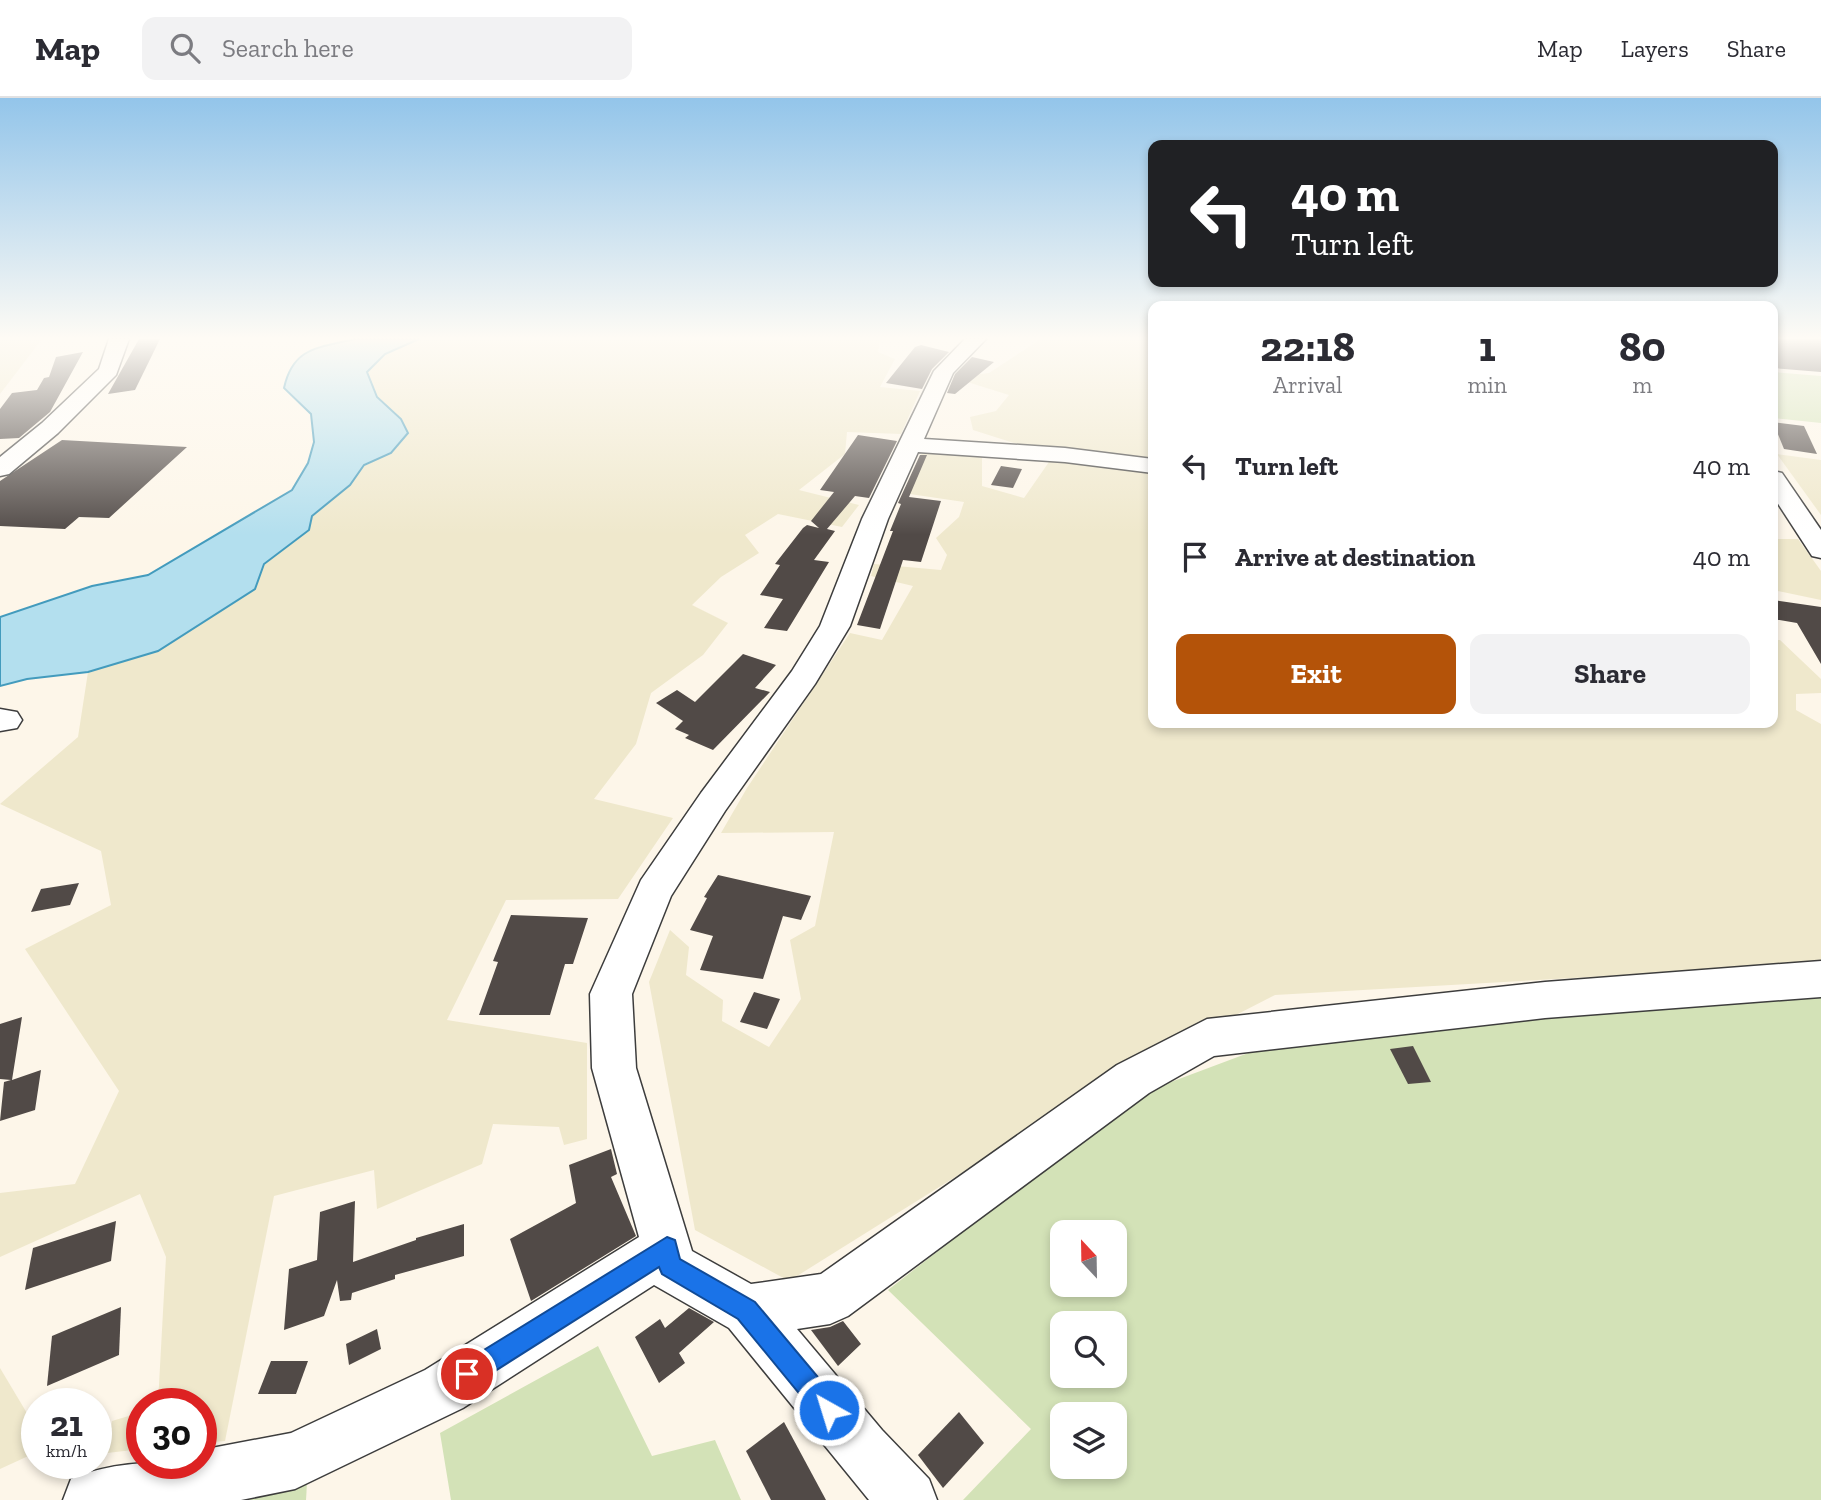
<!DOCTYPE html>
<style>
:root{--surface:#fff;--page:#f2f2f3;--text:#2b2b33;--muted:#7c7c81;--line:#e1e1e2;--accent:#b45309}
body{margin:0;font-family:"Zilla Slab",serif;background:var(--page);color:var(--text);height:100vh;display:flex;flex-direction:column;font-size:26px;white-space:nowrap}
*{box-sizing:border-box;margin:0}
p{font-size:23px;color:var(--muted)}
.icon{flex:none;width:38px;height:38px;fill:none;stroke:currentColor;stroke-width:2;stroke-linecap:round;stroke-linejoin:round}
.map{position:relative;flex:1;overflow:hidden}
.drawer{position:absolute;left:1148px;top:203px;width:630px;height:427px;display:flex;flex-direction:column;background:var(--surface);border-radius:14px;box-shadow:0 4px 10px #0003}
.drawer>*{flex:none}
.guide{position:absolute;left:1148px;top:42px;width:630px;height:147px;border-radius:14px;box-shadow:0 4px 10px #0003;background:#202124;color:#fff;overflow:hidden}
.needle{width:46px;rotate:338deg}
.tools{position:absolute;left:1050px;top:1122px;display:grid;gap:14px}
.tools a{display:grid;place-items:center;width:77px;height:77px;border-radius:14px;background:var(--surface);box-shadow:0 4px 10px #0003;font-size:35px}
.speed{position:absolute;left:21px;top:1290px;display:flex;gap:14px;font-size:35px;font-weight:700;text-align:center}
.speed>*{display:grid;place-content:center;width:91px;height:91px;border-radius:50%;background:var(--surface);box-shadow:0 4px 10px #0003;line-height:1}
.speed small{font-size:18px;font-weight:400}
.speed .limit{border:10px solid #d22;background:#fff;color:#111}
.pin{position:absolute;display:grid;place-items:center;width:60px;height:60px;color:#fff;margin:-30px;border:4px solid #fff;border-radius:50%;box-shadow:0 2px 7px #0007}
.me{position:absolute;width:77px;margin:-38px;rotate:321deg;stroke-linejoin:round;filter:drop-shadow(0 0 5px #0008)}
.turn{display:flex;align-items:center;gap:24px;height:147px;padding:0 28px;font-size:32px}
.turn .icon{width:91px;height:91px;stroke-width:2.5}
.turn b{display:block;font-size:49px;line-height:60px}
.eta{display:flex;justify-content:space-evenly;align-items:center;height:119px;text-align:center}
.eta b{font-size:42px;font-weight:700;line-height:49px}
.action{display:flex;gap:14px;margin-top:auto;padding:14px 28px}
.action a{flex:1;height:80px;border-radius:14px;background:var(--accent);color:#fff;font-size:28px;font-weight:700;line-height:80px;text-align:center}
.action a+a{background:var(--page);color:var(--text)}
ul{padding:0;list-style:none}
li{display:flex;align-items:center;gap:21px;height:91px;padding:0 28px}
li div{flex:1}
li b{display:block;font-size:26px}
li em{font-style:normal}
header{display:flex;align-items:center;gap:42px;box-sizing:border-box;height:98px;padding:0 35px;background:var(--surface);border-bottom:2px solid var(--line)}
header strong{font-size:33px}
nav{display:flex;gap:38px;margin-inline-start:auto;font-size:24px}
.search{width:490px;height:63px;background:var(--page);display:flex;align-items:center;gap:18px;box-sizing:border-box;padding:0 24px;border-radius:14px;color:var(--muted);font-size:26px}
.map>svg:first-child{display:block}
.farmland{fill:#efe8cc}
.green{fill:#d3e2b7;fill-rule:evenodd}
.water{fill:#b3dfee;stroke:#439bbd;stroke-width:2}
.building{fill:#514a47}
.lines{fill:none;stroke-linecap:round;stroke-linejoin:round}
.minor-casing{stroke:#3d3d3d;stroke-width:3}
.minor{fill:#fff;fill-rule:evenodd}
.route{fill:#1a73e8;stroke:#114b97;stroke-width:2}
</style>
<header>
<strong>Map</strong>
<div class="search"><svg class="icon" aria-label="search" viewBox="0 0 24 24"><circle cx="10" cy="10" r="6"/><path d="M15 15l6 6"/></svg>Search here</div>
<nav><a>Map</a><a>Layers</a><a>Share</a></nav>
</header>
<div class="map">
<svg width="1821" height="1402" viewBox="0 0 1821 1402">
<rect width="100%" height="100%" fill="#fdf6e9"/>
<g class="farmland">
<polygon points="0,241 42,241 0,296"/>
<polygon points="419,241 884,241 880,242 878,254 895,261 880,289 920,293 901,336 847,334 845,356 799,392 859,407 842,429 778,416 745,437 759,455 721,479 692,507 728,525 703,557 651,595 636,646 594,701 673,720 618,801 506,802 447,922 587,945 587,1041 564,1047 559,1029 493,1026 482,1066 377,1111 374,1072 274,1098 225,1343 201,1345 201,1306 158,1305 166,1159 140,1096 0,1159 0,1095 75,1086 119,993 25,851 111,807 101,753 0,706 78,639 88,574 158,553 255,491 264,466 309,432 312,418 350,387 364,367 391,355 400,321 377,299 366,274 385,256"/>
<polygon points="1041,241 1153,241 1153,361 1017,346 973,332 970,319 996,313 1009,297 961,282 964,278 989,275"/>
<polygon points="922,354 982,358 982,388 1024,400 1051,361 1153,371 1153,625 1773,625 1773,542 1780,542 1821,581 1821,595 1796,596 1796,612 1821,626 1821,866 1275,897 1115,979 789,1183 695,1132 649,884 670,832 689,849 686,877 723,902 722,923 769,949 801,901 790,842 815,828 834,734 721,735 747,690 850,535 882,542 913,488 871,478 874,466 941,472 947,457 936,440 959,419 964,404 903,395"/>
<polygon points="1777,356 1821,362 1821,417"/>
<polygon points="1773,441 1798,441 1821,473 1821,502 1773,492"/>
<polygon points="0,1270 37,1332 37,1354 0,1371"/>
<polygon points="142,1314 142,1351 107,1355 112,1323"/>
</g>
<g class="green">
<polygon points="1773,274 1821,278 1821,325 1773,320"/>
<path d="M1821 896V1402H963L1031 1331 888 1192 1139 996 1267 948 1406 931ZM1062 1134H1115V1186H1062ZM1062 1225H1115V1278H1062ZM1062 1316H1115V1368H1062Z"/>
<polygon points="598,1248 652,1358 715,1342 741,1402 451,1402 440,1335"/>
<polygon points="307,1385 306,1402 244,1402"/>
</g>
<path class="water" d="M355 241H419L385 256 367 274 377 299 401 321 408 335 391 355 364 367 350 387 312 418 309 432 264 466 255 491 158 553 88 574 27 581 0 588V519L92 488 148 477 292 392 308 365 314 344 311 316 284 290C293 249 318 250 355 241Z"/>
<g class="building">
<polygon points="139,241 160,241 135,292 108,296"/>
<polygon points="1773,241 1821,241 1821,274 1773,270"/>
<polygon points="921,247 949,254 932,271 922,291 886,285 915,249"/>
<polygon points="83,254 50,314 19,340 0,341 0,311 12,295 37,292 44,280 49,279 56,259"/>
<polygon points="972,259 994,264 955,296 947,295 955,276"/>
<polygon points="1773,324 1804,328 1817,356 1784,351"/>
<polygon points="858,337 897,343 869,400 855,398 827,431 835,433 814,462 829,464 787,533 764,530 783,501 760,497 780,467 775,466 803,430 807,427 819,430 811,423 834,394 820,392"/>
<polygon points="62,342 187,349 109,420 79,419 65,431 0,428 0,383"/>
<polygon points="920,357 927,357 909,399 941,403 921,464 903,462 880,531 857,527 893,433 890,433 901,406 898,405"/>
<polygon points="1001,368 1022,371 1013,390 991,387"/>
<polygon points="1773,502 1821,509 1821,566 1797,525 1773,521"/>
<polygon points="743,556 776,567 755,590 770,594 713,652 685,640 689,637 675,631 683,623 656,605 677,592 695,604"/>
<polygon points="718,777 811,798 801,822 783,818 763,881 700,872 713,838 690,832 707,800 704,799"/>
<polygon points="79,785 70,807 31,814 41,791"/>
<polygon points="511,817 588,820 573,866 565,866 550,917 479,917 498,864 493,863"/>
<polygon points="754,894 780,901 767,931 740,924"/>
<polygon points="22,919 12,982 41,972 35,1012 0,1023 4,984 11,982 0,981 0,926"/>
<polygon points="1413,948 1431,984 1408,986 1390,951"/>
<polygon points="611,1051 617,1076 611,1079 636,1138 531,1203 510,1141 576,1105 569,1067"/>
<polygon points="355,1103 353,1164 416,1142 416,1140 464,1126 464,1158 395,1177 395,1181 352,1195 351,1202 340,1203 337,1182 324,1218 284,1232 289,1171 317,1162 320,1114"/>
<polygon points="116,1123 111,1163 25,1192 33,1150"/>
<polygon points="121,1209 119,1257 47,1288 52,1238"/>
<polygon points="689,1210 714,1224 679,1255 685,1265 659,1285 635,1239 660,1221 665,1230"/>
<polygon points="843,1223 861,1246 838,1268 811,1232 830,1229"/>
<polygon points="377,1231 381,1251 349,1267 346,1246"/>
<polygon points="271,1263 308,1263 296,1296 258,1296"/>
<polygon points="959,1314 984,1345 943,1390 918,1357"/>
<polygon points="784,1324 826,1402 771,1402 746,1353"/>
</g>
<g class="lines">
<g class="minor-casing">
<g id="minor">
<polygon points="109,241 129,241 116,277 58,335 9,376 0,378 0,359 42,325 99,271"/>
<path d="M965 241H986L953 275 924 341 1065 350 1153 361V375L1065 364 918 354 888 421 850 528 815 586 725 713 671 798 632 896 636 970 692 1153 751 1186 821 1176 1117 967 1207 921 1545 884 1821 863V899L1545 920 1214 958 1149 995 848 1218 830 1226 797 1231 882 1332 929 1381 937 1402H869L729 1230 654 1187 463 1310 295 1391 241 1402H63L71 1381C118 1362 153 1365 201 1365V1352L291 1335 425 1272 639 1139 592 970 590 896 641 782 701 695 792 573 820 528 862 421 934 273Z"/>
<polygon points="1773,373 1782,375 1821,432 1821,460 1812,458 1773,398"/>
<polygon points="0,611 17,614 22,622 17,630 0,633"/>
</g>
</g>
<use href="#minor" class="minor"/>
</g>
<linearGradient id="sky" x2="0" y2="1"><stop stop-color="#93c5ea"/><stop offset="0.55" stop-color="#fefbf5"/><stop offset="1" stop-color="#fefbf5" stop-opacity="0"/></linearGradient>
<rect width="1821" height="437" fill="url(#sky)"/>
<polygon class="route" points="667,1139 675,1142 680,1161 755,1204 838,1303 842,1312 838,1321 829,1325 820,1321 738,1221 662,1176 659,1169 476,1285 467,1289 458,1285 455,1276 458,1268"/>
</svg>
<div class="tools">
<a><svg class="needle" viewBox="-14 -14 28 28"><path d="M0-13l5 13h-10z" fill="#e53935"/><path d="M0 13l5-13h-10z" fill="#7c7c81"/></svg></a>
<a><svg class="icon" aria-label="search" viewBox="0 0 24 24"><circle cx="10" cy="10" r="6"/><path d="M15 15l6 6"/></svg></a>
<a><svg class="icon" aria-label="layers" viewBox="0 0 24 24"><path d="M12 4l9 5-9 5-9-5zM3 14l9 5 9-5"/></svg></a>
</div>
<div class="speed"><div>21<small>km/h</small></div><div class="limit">30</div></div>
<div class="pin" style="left:467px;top:1276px;background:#d93025"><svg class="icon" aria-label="arrive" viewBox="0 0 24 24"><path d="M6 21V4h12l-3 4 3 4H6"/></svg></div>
<svg class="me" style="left:829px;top:1312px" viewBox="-20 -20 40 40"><circle r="17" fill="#1a73e8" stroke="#fff" stroke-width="3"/><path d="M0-11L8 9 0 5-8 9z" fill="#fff"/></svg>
<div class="guide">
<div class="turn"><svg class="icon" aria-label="left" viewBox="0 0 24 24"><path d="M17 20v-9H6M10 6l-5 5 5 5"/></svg><div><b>40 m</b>Turn left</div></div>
</div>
<section class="drawer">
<div class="eta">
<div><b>22:18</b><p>Arrival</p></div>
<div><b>1</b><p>min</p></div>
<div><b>80</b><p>m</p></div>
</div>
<ul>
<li><svg class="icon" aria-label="left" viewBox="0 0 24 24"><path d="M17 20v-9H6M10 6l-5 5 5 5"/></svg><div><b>Turn left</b></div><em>40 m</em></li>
<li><svg class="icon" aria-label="arrive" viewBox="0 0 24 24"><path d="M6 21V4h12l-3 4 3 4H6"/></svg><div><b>Arrive at destination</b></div><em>40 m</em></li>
</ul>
<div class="action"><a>Exit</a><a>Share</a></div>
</section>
</div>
